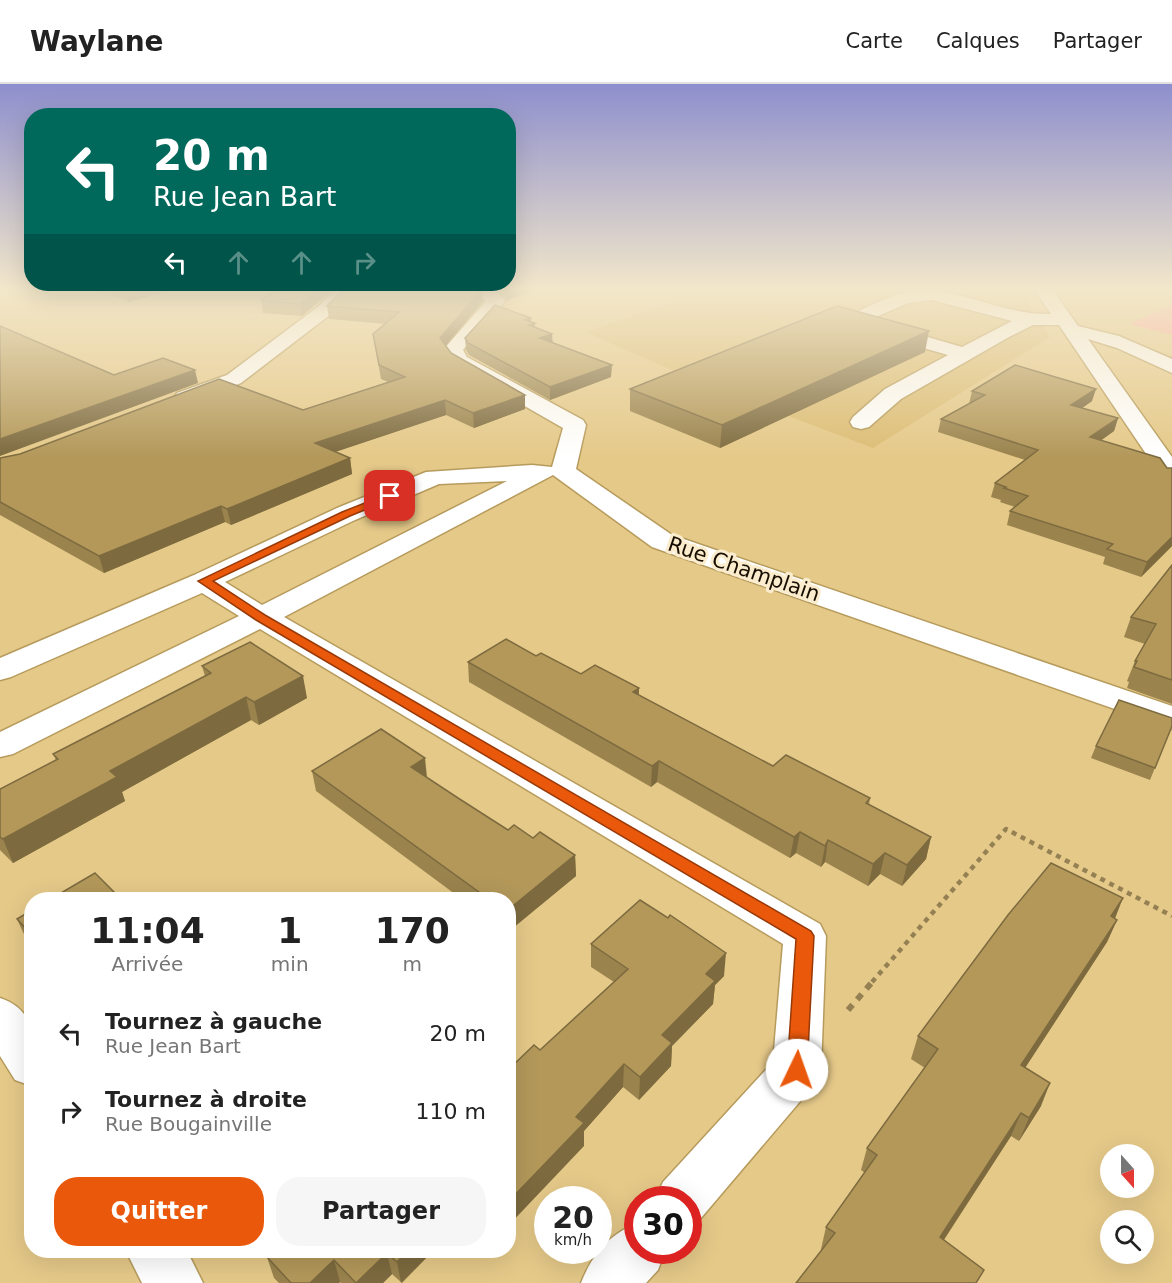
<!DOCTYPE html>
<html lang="fr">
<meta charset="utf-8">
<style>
:root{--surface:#fff;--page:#f6f6f6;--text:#222;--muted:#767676;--line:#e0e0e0;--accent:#ea580c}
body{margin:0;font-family:"DejaVu Sans",sans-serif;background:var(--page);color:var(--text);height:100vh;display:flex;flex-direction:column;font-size:22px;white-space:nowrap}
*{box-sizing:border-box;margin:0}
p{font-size:20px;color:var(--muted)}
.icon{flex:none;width:33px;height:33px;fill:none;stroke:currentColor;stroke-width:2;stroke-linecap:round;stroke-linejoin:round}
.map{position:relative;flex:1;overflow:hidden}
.drawer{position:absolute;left:24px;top:808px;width:492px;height:366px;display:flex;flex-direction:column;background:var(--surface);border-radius:24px;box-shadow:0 6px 24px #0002}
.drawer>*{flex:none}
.guide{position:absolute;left:24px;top:24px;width:492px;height:183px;border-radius:24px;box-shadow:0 6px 24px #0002;background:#00695c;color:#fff;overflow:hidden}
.needle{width:39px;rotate:159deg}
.controls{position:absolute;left:1100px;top:1060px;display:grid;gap:12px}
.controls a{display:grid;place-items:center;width:54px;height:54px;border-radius:50%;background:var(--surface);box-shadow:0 6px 24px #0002;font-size:30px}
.speed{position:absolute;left:534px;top:1102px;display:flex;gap:12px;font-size:30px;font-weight:700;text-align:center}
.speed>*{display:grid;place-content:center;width:78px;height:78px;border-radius:50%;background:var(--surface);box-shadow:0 6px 24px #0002;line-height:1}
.speed small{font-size:15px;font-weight:400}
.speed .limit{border:9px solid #d22;background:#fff;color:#111}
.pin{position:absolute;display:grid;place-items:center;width:51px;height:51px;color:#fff;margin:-26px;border-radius:12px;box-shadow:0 3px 9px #0006}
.me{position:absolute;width:66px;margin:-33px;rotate:3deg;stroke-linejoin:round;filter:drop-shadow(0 0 4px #0008)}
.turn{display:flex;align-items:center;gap:21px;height:126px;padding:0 30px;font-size:27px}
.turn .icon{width:78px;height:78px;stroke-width:2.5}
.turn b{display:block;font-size:42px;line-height:51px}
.lanes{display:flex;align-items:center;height:57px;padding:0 30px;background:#0003;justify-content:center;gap:30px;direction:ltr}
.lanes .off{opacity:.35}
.eta{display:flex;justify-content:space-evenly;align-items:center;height:102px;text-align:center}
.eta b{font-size:36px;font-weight:700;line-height:42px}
.button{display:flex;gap:12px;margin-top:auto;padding:12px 30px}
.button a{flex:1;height:69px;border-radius:24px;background:var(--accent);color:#fff;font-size:24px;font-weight:700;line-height:69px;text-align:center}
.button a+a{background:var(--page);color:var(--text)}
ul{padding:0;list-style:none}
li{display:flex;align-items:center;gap:18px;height:78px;padding:0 30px}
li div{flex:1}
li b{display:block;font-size:22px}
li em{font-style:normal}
header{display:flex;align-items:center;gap:36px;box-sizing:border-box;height:84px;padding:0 30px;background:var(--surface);border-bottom:2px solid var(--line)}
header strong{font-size:28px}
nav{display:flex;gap:33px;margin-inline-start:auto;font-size:21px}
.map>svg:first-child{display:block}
.built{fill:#dcbd75}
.green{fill:#fda399}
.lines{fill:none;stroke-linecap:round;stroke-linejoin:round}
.minor-casing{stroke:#b69b5c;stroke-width:3}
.path-far1{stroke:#958053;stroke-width:4.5;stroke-dasharray:5 5;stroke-linecap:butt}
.path{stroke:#958053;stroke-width:6;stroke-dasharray:7 7;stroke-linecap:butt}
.minor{fill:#fff;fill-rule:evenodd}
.wall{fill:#9a834d}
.shaded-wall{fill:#7d6a3f}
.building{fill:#b3985a;stroke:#7d6a3f;stroke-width:1.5}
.route{fill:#ea580c;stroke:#983908;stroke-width:1.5}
.labels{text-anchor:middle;stroke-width:6;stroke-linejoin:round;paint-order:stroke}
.street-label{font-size:21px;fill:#180e00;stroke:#faeccd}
</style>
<header>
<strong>Waylane</strong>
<nav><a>Carte</a><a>Calques</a><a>Partager</a></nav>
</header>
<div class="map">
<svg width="1172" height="1199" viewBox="0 0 1172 1199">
<rect width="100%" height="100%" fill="#e5c989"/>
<polygon class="built" points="712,205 1019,205 1050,253 873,364 699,298 585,248"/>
<polygon class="green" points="1172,220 1172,251 1129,240"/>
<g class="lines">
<g class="minor-casing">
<g id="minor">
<polygon points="336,205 355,205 331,230 241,299 193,319 185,321 177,319 174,314 177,309 227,291 319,222"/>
<path d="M466 205H494L505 217 463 266 467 273 583 336 586 341 576 385 672 451 1172 622V645L652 463 553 391 284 533 820 840 826 852 821 986 814 1001 701 1134 688 1139V1116H655L663 1098 773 978 783 860 260 545 13 670 0 673V648L239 532 202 509 11 593 0 596V574L194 491 337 424 426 388 532 381 552 383 563 344 453 281 443 266 486 217C480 211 471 212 466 205ZM507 397 262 521 225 498 355 436 439 400Z"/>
<path d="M1034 205H1052L1078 242 1119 252 1172 275V289L1117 264 1088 255 1172 373V397L1163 395 1059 241H1033L1009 253 901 315 869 343 861 345 853 343 850 338 853 333 885 305 948 271 851 243 846 236 848 232C873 221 904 202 932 206 973 211 1010 231 1051 230ZM932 216 1012 237 962 263 869 236 908 219Z"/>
<path d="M0 914C42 928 32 965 32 1002L15 996 0 972Z"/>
<path d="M638 1139V1167H665L658 1186 646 1199H581C592 1171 609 1150 638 1139Z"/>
<polygon points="126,1167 187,1167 203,1199 142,1199"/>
</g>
</g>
<polyline class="path-far1" points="872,898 1006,745 1172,832"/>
<polyline class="path" points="848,926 874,896"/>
<use href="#minor" class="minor"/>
</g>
<g class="wall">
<polygon points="97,205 176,205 129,218"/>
<polygon points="278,205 333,205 302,232 263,229 261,216"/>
<polygon points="496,205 535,205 507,216"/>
<polygon points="483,217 446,262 451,269 525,311 525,325 474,344 446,331 335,368 350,374 352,390 231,441 225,438 104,489 0,431 0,374 303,326 388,298 381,295 373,250 386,240 329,235 327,222"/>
<polygon points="531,234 531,238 535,239 535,243 553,259 611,293 550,316 469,271 466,266 465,254"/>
<polygon points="925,268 720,364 630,327 630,305"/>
<polygon points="972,307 1092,317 1082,324 1118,334 1114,347 1100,357 1172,462 1141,493 1103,480 1105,473 1007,441 1010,427 1015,423 1000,418 1001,416 991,413 995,399 1025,376 938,348 941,335 969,320"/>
<polygon points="1172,481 1172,620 1127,604 1129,598 1127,597 1135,577 1145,560 1124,553 1131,533"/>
<polygon points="536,572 581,590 639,604 639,611 773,682 870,714 869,721 931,753 926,775 902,802 880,790 868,802 825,778 821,783 796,769 790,774 657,698 651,703 469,598 468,578"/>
<polygon points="202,582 307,614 259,641 251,636 122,708 125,717 13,779 0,766 0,705 56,676 53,670 205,592"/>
<polygon points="1172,642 1150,696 1091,674 1096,662"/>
<polygon points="312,687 427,694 508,746 533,754 575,771 576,792 508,848 508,816 463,816 316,707"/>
<polygon points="32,826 32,863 28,859 17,835"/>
<polygon points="1115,834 1117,836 1107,858 1025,984 1041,1022 1019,1057 1011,1052 944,1156 822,1166 821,1165 826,1143 865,1089 861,1086 867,1064 925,984 911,975 918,952"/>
<polygon points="591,860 724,892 715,901 713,920 672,962 671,982 639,1016 623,1003 584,1047 584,1062 540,966 614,898 591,883"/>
<polygon points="273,1167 433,1167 402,1199 392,1190 383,1199 341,1199 340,1198 339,1199 279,1199 274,1194 267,1173"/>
</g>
<g class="shaded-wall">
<polygon points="146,205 176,205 129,218 127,210"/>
<polygon points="317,205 333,205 302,232 300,220"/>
<polygon points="482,205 483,217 441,267 440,254"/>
<polygon points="506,205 535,205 507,216"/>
<polygon points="531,234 531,240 535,239 535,251 525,236"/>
<polygon points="929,247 925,268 720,364 722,341"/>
<polygon points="552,250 553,262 540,254"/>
<polygon points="612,281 611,293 550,316 550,303"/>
<polygon points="195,286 198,299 0,372 0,355"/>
<polygon points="1096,305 1092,317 1068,334 1071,321"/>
<polygon points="525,311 525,325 474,344 473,329"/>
<polygon points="445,316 446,331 317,374 315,359"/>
<polygon points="1118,334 1114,347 1086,367 1090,353"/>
<polygon points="350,374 352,390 231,441 227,425"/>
<polygon points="221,422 225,438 104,489 99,472"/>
<polygon points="1172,453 1172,462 1141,493 1147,478"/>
<polygon points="303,592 307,614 259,641 254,618"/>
<polygon points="639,604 638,624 633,608"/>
<polygon points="246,613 251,636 122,708 125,717 13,779 3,755 110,687"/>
<polygon points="425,674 427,694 411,683"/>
<polygon points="659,677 657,698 651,703 652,682"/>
<polygon points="800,748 796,769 790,774 794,753"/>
<polygon points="931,753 926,775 902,802 907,781"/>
<polygon points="828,756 825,778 821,783 825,762"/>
<polygon points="885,769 880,790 868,802 873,780"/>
<polygon points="575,771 576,792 508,848 508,826"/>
<polygon points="1123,814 1114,837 1111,832"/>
<polygon points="1117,836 1107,858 1012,1004 1021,981"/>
<polygon points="726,869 724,892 715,901 713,920 672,962 671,982 639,1016 640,993 662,951 706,890"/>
<polygon points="624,980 623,1003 584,1047 584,1062 508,1142 508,1118 576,1033"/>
<polygon points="1050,999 1041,1022 1019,1057 1029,1034"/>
<polygon points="1021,1029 1011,1052 931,1175 940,1153"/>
<polygon points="407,1167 433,1167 401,1199 397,1178"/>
<polygon points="387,1169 392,1190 383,1199 356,1199"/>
<polygon points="334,1176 340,1198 339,1199 310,1199"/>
</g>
<g class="building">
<polygon points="115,205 146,205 127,210"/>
<polygon points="278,205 317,205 300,220 261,216"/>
<polygon points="344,205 482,205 440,254 451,269 525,311 473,329 445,316 315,359 350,374 227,425 221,422 99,472 0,418 0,374 20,370 219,295 303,326 405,293 379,281 373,250 399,228 327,222"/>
<polygon points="495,221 531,234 525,236 535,239 529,241 552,250 540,254 612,281 550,303 468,259 465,254"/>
<polygon points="837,222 929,247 722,341 630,305"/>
<polygon points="0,242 114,291 163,274 195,286 0,355"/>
<polygon points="1015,281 1096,305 1071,321 1118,334 1090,353 1160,374 1167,384 1172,384 1172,453 1147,478 1107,465 1113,460 1010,427 1028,412 1004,404 1006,403 995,399 1038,366 941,335 985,311 972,307"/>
<polygon points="1172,481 1172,596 1134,583 1137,577 1135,577 1156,540 1131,533"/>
<polygon points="506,555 536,572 541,569 581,590 595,581 639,604 633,608 773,682 786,671 870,714 866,719 931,753 907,781 885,769 873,780 828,756 825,762 800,748 794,753 659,677 652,682 468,578"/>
<polygon points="250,558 303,592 254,618 246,613 110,687 117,693 3,755 0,753 0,705 58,675 53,670 211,589 202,582"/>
<polygon points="1119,616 1172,634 1172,642 1155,684 1096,662"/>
<polygon points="381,645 425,674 411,683 458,714 508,746 514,741 533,754 540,748 575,771 508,826 508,816 490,816 312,687"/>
<polygon points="1051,779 1123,814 1111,832 1117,836 1021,981 1050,999 1029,1034 1021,1029 940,1153 984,1186 976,1199 796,1199 835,1149 826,1143 877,1071 867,1064 938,965 918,952 1008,831"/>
<polygon points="95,789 122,816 49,816"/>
<polygon points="640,816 668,834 670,831 726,869 706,890 715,897 662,951 672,959 640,993 624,980 576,1033 584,1039 508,1118 508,986 534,961 540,966 628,885 591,860"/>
<polygon points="32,826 32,851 17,835"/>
<polygon points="273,1167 407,1167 397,1178 387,1169 356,1199 334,1176 310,1199 291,1199 267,1173"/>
</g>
<linearGradient id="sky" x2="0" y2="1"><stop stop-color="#8d8fcd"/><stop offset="0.55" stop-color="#f3e7ca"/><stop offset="1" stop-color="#f3e7ca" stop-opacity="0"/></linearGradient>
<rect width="1172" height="373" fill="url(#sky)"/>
<polygon class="route" points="390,409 394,410 394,414 350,432 213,497 265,531 811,847 814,852 807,986 804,992 797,994 790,992 787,986 796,855 256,536 198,497 342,428"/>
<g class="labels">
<g class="street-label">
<text transform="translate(744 485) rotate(19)" y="7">Rue Champlain</text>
</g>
</g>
</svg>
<div class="controls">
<a><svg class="needle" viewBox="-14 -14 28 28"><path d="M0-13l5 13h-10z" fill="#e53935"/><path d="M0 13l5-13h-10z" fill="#767676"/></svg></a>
<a><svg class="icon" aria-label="search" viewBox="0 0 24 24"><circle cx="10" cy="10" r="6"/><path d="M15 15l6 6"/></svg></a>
</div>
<div class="speed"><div>20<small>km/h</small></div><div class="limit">30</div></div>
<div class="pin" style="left:390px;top:412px;background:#d93025"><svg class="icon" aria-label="arrive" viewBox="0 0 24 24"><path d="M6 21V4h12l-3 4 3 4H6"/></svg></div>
<svg class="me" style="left:797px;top:986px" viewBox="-20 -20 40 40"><circle r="19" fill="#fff"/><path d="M0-13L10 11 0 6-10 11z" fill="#ea580c"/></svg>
<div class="guide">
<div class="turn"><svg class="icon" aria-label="left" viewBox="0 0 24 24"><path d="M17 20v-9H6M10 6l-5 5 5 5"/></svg><div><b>20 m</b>Rue Jean Bart</div></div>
<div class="lanes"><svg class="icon" aria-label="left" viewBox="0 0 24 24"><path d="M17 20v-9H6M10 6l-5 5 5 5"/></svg><svg class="icon off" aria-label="ahead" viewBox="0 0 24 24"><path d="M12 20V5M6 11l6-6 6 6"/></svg><svg class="icon off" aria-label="ahead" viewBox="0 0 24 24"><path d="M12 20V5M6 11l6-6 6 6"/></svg><svg class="icon off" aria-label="right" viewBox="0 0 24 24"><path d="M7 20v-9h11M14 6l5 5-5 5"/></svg></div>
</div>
<section class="drawer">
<div class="eta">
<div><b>11:04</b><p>Arrivée</p></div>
<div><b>1</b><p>min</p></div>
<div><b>170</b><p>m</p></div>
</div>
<ul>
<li><svg class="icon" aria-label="left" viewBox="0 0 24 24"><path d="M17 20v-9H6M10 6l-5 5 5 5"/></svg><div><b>Tournez à gauche</b><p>Rue Jean Bart</p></div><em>20 m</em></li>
<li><svg class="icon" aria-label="right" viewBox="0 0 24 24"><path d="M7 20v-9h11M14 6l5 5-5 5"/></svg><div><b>Tournez à droite</b><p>Rue Bougainville</p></div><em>110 m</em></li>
</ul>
<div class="button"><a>Quitter</a><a>Partager</a></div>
</section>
</div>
